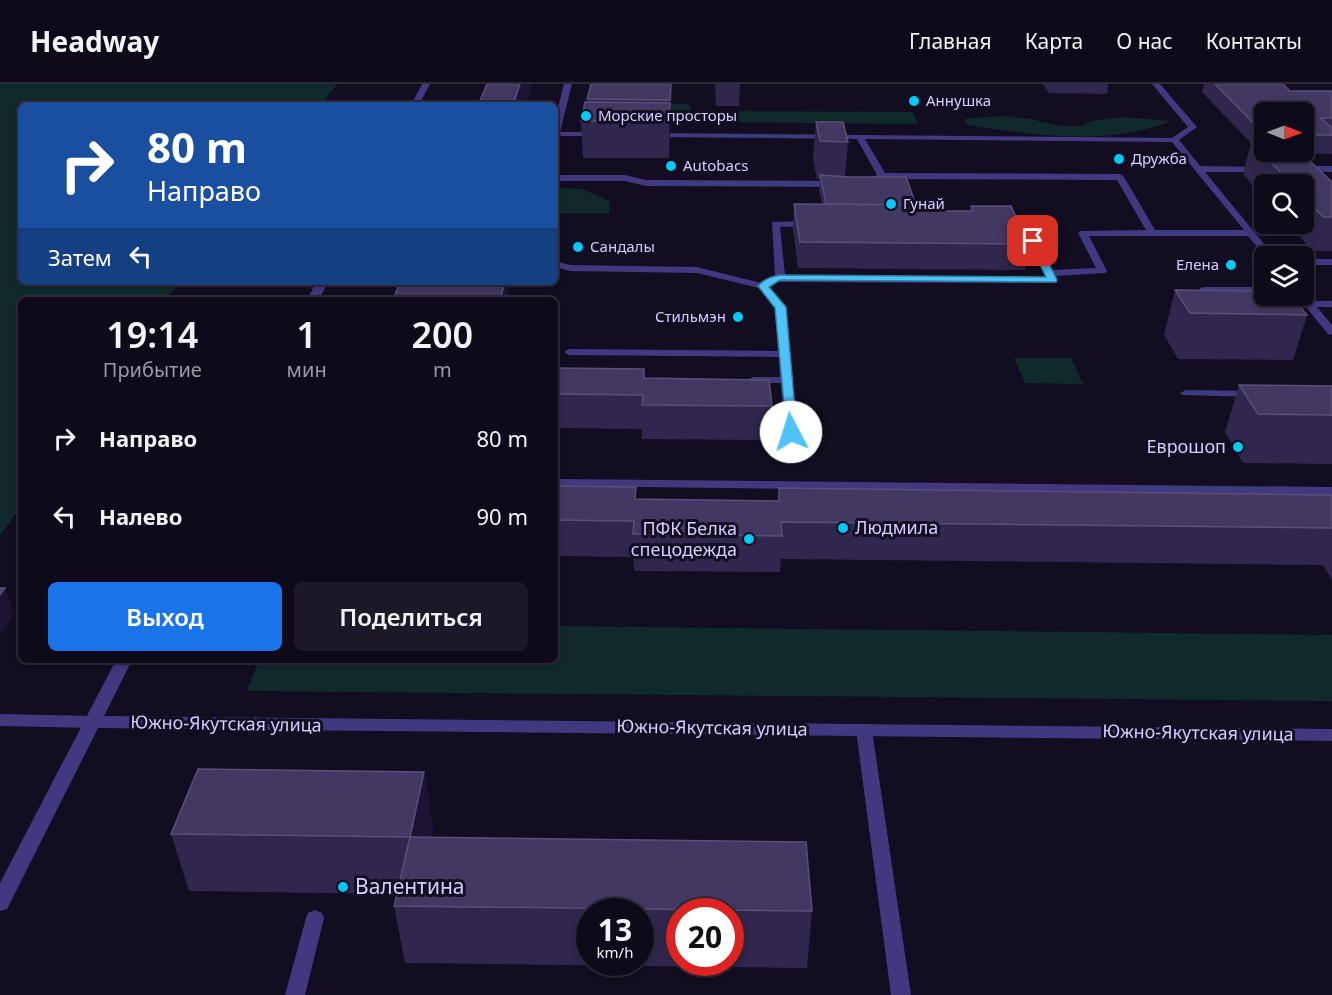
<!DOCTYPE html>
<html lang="ru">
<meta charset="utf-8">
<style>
:root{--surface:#0e0a19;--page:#1c1826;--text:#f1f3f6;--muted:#9b9aa2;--line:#2e2b38;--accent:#1a73e8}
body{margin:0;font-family:"Noto Sans",sans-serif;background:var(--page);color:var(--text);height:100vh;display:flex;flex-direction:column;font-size:22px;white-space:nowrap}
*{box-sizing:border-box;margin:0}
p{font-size:20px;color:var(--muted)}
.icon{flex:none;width:33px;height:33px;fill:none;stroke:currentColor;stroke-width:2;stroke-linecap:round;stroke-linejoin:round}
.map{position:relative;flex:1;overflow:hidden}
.sheet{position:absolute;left:18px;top:213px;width:540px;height:366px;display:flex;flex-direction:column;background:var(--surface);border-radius:9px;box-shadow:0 3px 9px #0003,0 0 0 2px var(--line)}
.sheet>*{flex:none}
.banner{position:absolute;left:18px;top:18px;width:540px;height:183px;border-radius:9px;box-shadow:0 3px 9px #0003,0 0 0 2px var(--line);background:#1a4fa0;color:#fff;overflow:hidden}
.needle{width:39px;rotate:91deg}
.controls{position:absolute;left:1254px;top:18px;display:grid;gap:12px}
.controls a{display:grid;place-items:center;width:60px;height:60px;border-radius:9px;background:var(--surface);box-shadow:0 3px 9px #0003,0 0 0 2px var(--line);font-size:30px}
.speed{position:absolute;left:576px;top:814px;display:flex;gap:12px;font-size:30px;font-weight:700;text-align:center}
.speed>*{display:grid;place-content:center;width:78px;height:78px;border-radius:50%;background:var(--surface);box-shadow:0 3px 9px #0003,0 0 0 2px var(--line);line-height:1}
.speed small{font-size:15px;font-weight:400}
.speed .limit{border:9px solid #d22;background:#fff;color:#111}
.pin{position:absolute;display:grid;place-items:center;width:51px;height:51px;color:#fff;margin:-26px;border-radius:12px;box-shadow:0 3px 9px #0006}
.me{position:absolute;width:66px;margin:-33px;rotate:355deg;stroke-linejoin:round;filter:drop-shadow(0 0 4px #0008)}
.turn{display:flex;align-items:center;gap:21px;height:126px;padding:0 30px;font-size:27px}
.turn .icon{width:78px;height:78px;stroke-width:2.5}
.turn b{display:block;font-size:42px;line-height:51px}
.then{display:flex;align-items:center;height:57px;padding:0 30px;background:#0003;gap:12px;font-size:22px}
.eta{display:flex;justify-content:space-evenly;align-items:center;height:102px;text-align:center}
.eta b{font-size:36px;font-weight:600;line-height:42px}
.button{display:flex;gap:12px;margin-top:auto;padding:12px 30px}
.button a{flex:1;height:69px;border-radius:9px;background:var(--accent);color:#fff;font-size:24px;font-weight:600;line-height:69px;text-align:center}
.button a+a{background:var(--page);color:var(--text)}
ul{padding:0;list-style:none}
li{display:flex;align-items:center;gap:18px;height:78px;padding:0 30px}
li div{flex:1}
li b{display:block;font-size:22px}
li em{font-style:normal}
header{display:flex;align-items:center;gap:36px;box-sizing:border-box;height:84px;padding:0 30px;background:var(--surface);border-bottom:2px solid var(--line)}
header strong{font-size:28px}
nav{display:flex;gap:33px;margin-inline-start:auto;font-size:21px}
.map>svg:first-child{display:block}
.green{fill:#10292b}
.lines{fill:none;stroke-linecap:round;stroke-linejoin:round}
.lane{fill:#41387f;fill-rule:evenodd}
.street{fill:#41387f;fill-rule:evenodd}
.wall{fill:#31264e;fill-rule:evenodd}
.shaded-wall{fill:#1d1434}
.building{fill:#433861;stroke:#5a4f7a;stroke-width:1.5}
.route{fill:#4fc3f7;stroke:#337fa1;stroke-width:1.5}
.poi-dot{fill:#02caf6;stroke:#120d21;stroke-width:2}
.labels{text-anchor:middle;stroke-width:6;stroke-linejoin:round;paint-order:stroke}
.far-poi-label{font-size:15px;fill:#d7cdff;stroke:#120d21;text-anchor:start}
.poi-label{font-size:18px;fill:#d7cdff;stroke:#120d21;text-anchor:end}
.street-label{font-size:18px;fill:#d7cdff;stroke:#120d21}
.near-poi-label{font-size:21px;fill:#d7cdff;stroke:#120d21;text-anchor:start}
</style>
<header>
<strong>Headway</strong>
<nav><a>Главная</a><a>Карта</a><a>О нас</a><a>Контакты</a></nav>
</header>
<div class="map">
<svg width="1332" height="911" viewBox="0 0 1332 911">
<rect width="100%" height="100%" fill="#120d21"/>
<g class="green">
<polygon points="0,0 337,0 321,21 21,21 21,198 180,198 165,216 21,216 21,422 0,452"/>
<polygon points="602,20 689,20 691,27 913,28 918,40 618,37"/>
<path d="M1002 32 1030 35 1061 42H1081L1092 37 1123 33 1171 37C1108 63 1033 51 968 41L964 35Z"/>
<polygon points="555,104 582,105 610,117 609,129 555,129"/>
<polygon points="1014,274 1071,274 1083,300 1025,299"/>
<polygon points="555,542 1332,551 1332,617 247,607 259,576 555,576"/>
</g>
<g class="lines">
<g class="lane">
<polygon points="564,0 572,0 560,48 603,48 603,52 555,52 555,35"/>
<path d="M1152 0H1160L1197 43 1179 56 1200 82 1264 83V87L1261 88H1205L1274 172H1265L1248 152H1089L1107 187 1105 189 1055 192 1057 196 1052 199 775 198 769 202 785 223 797 348 781 371 777 372 771 368 785 348 781 299H753L747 296 753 293H780L779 273 569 271 564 268 569 265 778 267 775 223 759 204 697 189 570 187 555 183V177L570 181 697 183 761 199 769 193 775 192 772 138 811 137 816 140 814 142 780 143 785 191 1046 193 1022 145H1004L999 142 1001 140H1028L1052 186 1096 184 1078 149 1080 147 1146 146 1117 96 883 95 864 102 861 101V97L877 91 857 55 653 53 649 51 650 49 1172 54 1188 43ZM865 55 1172 58 1244 146H1155L1124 93 1120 90 885 89Z"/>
<polygon points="1302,82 1332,82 1332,88 1299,87 1299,83"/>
<polygon points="555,91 625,91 646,96 836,97 840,100 836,103 646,102 625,97 555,97"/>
<rect x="1304" y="175" width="28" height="6"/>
<polygon points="1204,203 1264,203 1264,209 1200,208 1200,204"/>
<polygon points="1304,209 1312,217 1332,217 1332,223 1317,223 1332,241 1332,251 1328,250 1297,212 1304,212"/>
<polygon points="1186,306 1255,307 1261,310 1255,313 1182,311 1180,309"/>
<polygon points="561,395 1332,403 1332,411 557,402 557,396"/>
<polygon points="0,630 92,632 98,634 100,638 98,642 92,644 0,642"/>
<polygon points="864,640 870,642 872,646 911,911 891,911 856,646 858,642"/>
<polygon points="315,826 322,829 324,834 305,911 285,911 306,834 308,829"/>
</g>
<g class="street">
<polygon points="422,0 430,0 419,21 411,21"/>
<polygon points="316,198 328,198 319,216 307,216"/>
<polygon points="116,576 132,576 104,632 1332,645 1332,657 98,644 7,825 0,827 0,799"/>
</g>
</g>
<g class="wall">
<polygon points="672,0 669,74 583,74 581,37 588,18 587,15"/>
<polygon points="715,0 740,0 739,22 716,22"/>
<polygon points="1043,0 1108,0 1107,10 1049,9"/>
<path d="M1204 0H1283L1290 7H1332V70L1302 69 1332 98V167H1313L1288 140H1304V100H1264V114L1243 90 1251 59 1202 8ZM1264 28H1304V68H1264Z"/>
<polygon points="816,38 848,58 845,93 916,121 922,127 970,127 971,122 1029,160 1025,186 798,184 793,145 794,120 822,120 819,106 820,95 817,95 813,75"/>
<polygon points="1175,206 1307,231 1293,276 1178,275 1164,251"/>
<polygon points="555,284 644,285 644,294 772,322 770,356 642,355 642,345 555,344"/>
<polygon points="1239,301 1332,302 1332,380 1243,379 1225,348"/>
<polygon points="555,402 636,403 636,415 778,417 779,404 1332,411 1332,496 1323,481 781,475 780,488 634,487 633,473 555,472"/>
<path d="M424 688 433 744 431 753 812 827 807 884 405 879 394 822 397 810 189 807 171 750ZM590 828H640V879H590ZM680 828H730V879H680Z"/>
</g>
<g class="shaded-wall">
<polygon points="520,0 533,0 526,21 513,21"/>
<polygon points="671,0 672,0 670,47 670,16"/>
<polygon points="670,19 670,55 669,74 669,37"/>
<polygon points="505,198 507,198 509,216 500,216"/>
<polygon points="5,504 14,530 0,552 0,511"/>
<polygon points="424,688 433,744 419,810 410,753"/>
</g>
<g class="building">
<polygon points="487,0 520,0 513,21 478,21"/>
<polygon points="591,0 671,0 670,16 587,15"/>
<polygon points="1215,0 1283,0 1290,7 1332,7 1332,34 1321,34 1332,44 1332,51 1304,51 1304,28 1264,28 1264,50"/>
<polygon points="585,18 670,19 669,37 581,37"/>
<polygon points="816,38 843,38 848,58 820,57"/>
<polygon points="1252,59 1264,59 1264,68 1300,68 1332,98 1332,133 1323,133 1304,113 1304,100 1292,100"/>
<polygon points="820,91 849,93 906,93 916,121 826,120"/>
<polygon points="794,120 920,121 922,127 973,127 971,122 1011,122 1029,160 800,158"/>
<polygon points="400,198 505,198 500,216 393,216"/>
<polygon points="1175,206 1264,207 1264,212 1291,212 1307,231 1190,229"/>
<polygon points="555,284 644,285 644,294 769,296 772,322 642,321 643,311 555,310"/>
<polygon points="1239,301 1332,302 1332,331 1258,330"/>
<polygon points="555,402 636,403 635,415 779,417 779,404 1332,411 1332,444 781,438 782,452 633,450 634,437 555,436"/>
<polygon points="0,504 5,504 0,511"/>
<polygon points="198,685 424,688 410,753 171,750"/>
<polygon points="410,753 806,758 812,827 394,822"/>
</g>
<path class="route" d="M1030 155 1038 157 1057 196 1056 198 780 196 769 203 786 223 797 348 791 352 787 351 775 224 758 202C764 195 771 193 780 191L1046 193 1028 157Z"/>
<g class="poi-dot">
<circle cx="914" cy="17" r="6"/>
<circle cx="586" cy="32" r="6"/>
<circle cx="1119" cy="75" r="6"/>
<circle cx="671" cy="82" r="6"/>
<circle cx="891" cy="120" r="6"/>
<circle cx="578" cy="163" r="6"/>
<circle cx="1231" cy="181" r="6"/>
<circle cx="738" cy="233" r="6"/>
<circle cx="1238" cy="363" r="6"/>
<circle cx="843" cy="444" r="6"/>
<circle cx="749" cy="455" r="6"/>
<circle cx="343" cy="803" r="6"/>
</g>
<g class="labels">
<g class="far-poi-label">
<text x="926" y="22">Аннушка</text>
<text x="598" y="37">Морские просторы</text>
<text x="1131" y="80">Дружба</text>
<text x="683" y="87">Autobacs</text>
<text x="903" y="125">Гунай</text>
<text x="590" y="168">Сандалы</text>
<text x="1219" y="186" text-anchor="end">Елена</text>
<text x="726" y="238" text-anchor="end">Стильмэн</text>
</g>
<g class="poi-label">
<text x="1226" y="369">Еврошоп</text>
<text x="855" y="450" text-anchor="start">Людмила</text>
<text x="737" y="451">ПФК Белка<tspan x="737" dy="21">спецодежда</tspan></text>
</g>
<g class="street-label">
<text transform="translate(226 640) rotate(1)" y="6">Южно-Якутская улица</text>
<text transform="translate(712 644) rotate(1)" y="6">Южно-Якутская улица</text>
<text transform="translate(1198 649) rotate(1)" y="6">Южно-Якутская улица</text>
</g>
<g class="near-poi-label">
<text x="355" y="810">Валентина</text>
</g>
</g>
</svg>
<div class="controls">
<a><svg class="needle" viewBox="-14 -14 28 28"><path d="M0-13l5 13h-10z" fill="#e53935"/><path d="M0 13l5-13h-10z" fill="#9b9aa2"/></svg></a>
<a><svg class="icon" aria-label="search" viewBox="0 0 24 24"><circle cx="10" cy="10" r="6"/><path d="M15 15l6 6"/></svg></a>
<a><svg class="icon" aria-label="layers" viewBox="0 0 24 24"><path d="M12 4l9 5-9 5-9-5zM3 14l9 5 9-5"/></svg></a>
</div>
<div class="speed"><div>13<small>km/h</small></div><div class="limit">20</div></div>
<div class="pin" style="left:1033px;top:157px;background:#d93025"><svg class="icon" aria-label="arrive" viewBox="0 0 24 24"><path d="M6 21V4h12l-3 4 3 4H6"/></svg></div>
<svg class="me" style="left:791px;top:348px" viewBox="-20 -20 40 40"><circle r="19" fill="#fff"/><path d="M0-13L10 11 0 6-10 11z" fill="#4fc3f7"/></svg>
<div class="banner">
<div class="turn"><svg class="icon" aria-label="right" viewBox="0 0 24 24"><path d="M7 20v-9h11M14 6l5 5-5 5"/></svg><div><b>80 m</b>Направо</div></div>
<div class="then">Затем<svg class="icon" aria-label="left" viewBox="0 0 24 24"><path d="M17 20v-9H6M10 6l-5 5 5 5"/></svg></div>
</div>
<section class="sheet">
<div class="eta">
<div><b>19:14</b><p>Прибытие</p></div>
<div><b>1</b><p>мин</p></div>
<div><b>200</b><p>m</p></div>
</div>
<ul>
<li><svg class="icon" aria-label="right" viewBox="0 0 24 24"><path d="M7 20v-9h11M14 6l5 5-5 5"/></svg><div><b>Направо</b></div><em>80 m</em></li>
<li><svg class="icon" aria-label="left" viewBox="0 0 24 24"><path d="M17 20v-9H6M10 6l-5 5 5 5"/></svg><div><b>Налево</b></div><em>90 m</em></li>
</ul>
<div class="button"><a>Выход</a><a>Поделиться</a></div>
</section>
</div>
